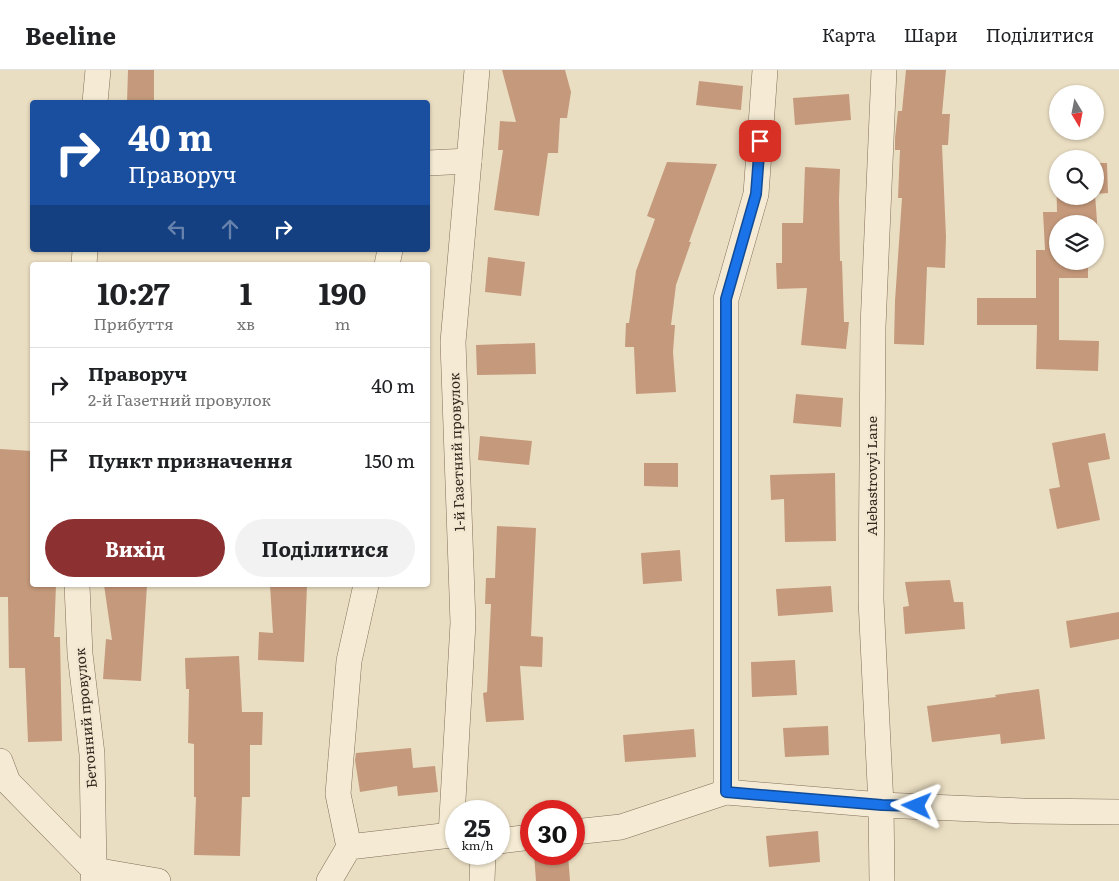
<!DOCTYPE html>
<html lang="uk">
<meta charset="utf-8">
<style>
:root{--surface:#fff;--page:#f2f2f2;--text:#202124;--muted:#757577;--line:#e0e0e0;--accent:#8c3031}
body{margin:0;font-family:Literata,serif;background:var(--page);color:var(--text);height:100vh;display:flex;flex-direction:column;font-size:19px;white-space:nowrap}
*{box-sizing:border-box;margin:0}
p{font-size:16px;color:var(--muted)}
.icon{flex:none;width:28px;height:28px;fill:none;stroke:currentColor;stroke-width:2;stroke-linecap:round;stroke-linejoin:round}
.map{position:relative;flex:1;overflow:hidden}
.drawer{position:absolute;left:30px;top:192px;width:400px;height:325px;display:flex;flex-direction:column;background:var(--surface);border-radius:5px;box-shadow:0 1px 4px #0004}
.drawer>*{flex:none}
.hud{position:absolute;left:30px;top:30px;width:400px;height:152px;border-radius:5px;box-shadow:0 1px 4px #0004;background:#1a4fa0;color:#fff;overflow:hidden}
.needle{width:32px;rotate:170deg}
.tools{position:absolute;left:1049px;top:15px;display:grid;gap:10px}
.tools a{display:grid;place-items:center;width:55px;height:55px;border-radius:50%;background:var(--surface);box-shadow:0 1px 4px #0004;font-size:25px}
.speed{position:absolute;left:445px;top:730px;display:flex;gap:10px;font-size:25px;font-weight:700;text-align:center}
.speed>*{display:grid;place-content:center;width:65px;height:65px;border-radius:50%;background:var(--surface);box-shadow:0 1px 4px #0004;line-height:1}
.speed small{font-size:12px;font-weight:400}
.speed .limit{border:8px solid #d22;background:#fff;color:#111}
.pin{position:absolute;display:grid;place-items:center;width:42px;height:42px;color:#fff;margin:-21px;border-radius:10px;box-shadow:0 2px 8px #0006}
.me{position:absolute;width:55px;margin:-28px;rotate:272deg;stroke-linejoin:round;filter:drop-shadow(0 0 4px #0008)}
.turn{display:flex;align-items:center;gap:18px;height:105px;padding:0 15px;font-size:22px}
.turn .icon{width:65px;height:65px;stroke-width:2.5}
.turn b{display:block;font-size:35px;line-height:42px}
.lanes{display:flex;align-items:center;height:48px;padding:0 15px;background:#0003;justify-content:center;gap:25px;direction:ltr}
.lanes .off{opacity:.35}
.eta{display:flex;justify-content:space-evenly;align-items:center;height:85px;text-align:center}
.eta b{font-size:30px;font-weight:700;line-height:35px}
.cta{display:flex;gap:10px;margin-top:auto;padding:10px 15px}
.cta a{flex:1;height:58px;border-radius:30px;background:var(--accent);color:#fff;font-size:20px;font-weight:700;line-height:58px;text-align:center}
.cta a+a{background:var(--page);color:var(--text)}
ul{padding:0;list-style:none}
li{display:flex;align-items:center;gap:15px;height:75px;padding:0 15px;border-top:1px solid var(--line)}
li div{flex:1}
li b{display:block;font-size:19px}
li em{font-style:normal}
header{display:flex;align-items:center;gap:30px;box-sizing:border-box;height:70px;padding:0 25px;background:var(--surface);border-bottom:1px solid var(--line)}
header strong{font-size:24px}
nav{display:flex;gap:28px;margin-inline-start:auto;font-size:18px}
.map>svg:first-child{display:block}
.building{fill:#c5997b}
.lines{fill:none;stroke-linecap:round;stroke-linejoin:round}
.street-casing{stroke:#826f5b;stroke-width:26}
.street{stroke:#f5ebd4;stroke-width:25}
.route-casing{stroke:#114b97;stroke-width:12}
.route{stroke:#1a73e8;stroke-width:9}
.labels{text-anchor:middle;stroke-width:5;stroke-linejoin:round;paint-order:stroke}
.street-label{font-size:14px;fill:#33281e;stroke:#f2e8d1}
</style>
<header>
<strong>Beeline</strong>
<nav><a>Карта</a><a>Шари</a><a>Поділитися</a></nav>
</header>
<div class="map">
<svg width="1119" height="811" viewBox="0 0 1119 811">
<rect width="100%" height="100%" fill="#eadec2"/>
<g class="building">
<polygon points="128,0 154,0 154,32 127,32"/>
<polygon points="502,0 565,0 571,22 567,48 560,48 558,83 548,83 539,146 494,140 503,80 498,80 500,51 516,52"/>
<polygon points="906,0 946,0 942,44 950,44 948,75 942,75 946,167 945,198 927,197 924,275 894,274 895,231 902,128 898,128 900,80 895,80 895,68 898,41 902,41"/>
<polygon points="699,11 743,16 741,40 696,35"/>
<polygon points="849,24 851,50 795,55 793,28"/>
<polygon points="667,92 717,94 689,172 691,172 676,215 671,255 675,255 673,282 676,322 636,324 634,277 625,277 626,253 629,253 636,201 655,149 647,146"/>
<polygon points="1095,93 1107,93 1108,123 1095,124 1098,165 1095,165 1095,154 1058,154 1058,191 1088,191 1088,208 1059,208 1059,270 1099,271 1098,301 1036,299 1037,255 977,255 977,228 1036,228 1036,180 1045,180 1043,142 1057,142 1056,95 1058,95 1058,126 1095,126"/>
<polygon points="805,97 840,99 839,130 840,191 842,191 844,252 849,252 846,279 801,275 807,218 777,219 776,193 782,193 782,153 803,153"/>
<polygon points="488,187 525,192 521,226 485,222"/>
<polygon points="535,273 536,304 477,305 476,275"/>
<polygon points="796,324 843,328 841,357 793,353"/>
<polygon points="1105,363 1110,389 1088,393 1100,450 1057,459 1049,419 1060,417 1052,373"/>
<polygon points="480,366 532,371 529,395 478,390"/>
<polygon points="0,379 32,381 32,515 56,515 54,567 60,567 62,671 28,672 25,598 9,598 8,527 0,527"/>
<polygon points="644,393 678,393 678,417 644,416"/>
<polygon points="835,403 836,471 785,472 784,429 771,430 770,405"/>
<polygon points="497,456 536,458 531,566 543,567 542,597 520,596 524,650 486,652 483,623 487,622 491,534 485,534 486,508 495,508"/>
<polygon points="680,480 682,511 643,514 641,483"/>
<polygon points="950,510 954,532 963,532 965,559 905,564 903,537 909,536 905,512"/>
<polygon points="104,515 147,515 141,611 103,609 106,569 112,570"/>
<polygon points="270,515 307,515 304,592 258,590 259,562 273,563"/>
<polygon points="831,516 833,542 778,546 776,519"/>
<polygon points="1119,542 1119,569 1070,578 1066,551"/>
<polygon points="239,586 242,642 263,642 262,675 250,675 250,727 242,727 240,786 194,785 196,727 194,727 194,674 188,673 189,619 186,619 185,588"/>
<polygon points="795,590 797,625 752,627 751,592"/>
<polygon points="1039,619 1045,669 1001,674 1000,664 932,672 927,636 996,627 995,625"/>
<polygon points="828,656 829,685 785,687 783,658"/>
<polygon points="694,659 696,687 625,692 623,665"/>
<polygon points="411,678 413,698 435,696 438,722 398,726 397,716 360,722 355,690 356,683"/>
<polygon points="818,761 820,792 769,797 766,766"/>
<polygon points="534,784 568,784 570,811 536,811"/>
</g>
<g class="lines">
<g class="street-casing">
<g id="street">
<polyline points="95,32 98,0"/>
<polyline points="428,93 469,91"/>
<polyline points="84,195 85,180"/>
<polyline points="387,195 390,180"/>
<polyline points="77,515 80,584 92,684 94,800 93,811"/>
<polyline points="0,691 8,712 94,800 158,811"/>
<polyline points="726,722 726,229 756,124 765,0"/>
<polyline points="574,762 621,757 726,722 881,735 1023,741 1119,742"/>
<polyline points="451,765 463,553 453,272 477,0"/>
<polyline points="499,771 531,767"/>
<polyline points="349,777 338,724 349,591 366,515"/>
<polyline points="329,811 349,777 451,765 456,767"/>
<polyline points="482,811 483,784"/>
<polyline points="882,811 881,735 871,530 873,257 884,0"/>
</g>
</g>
<use href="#street" class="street"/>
</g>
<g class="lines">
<g class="route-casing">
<polyline id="route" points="760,71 756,124 726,229 726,722 882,735 917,736"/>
</g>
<use href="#route" class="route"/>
</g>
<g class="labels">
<g class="street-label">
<text transform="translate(457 382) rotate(-92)" y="5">1-й Газетний провулок</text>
<text transform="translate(872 406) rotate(-90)" y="5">Alebastrovyi Lane</text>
<text transform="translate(86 648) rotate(-95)" y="5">Бетонний провулок</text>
</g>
</g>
</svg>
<div class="tools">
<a><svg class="needle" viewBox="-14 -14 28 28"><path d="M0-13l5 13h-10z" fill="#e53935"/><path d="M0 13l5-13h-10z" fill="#757577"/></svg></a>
<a><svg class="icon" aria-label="search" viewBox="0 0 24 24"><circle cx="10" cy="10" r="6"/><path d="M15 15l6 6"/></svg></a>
<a><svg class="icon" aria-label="layers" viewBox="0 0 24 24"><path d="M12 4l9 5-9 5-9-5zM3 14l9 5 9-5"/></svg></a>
</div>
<div class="speed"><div>25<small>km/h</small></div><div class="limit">30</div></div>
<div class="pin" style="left:760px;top:71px;background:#d93025"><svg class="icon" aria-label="arrive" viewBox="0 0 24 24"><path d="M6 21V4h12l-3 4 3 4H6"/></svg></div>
<svg class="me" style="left:917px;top:736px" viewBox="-20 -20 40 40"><path d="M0-17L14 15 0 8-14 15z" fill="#1a73e8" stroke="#fff" stroke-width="4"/></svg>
<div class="hud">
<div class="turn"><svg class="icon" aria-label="right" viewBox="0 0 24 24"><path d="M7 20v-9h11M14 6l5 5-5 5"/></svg><div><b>40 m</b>Праворуч</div></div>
<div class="lanes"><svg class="icon off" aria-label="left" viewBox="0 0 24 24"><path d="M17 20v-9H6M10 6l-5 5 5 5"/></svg><svg class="icon off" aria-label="ahead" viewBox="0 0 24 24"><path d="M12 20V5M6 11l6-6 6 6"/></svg><svg class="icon" aria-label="right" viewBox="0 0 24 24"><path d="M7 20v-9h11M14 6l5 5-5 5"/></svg></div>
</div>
<section class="drawer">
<div class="eta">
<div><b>10:27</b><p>Прибуття</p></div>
<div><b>1</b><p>хв</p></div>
<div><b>190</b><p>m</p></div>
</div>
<ul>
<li><svg class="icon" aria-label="right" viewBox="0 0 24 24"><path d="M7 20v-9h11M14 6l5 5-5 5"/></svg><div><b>Праворуч</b><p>2-й Газетний провулок</p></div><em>40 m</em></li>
<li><svg class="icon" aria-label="arrive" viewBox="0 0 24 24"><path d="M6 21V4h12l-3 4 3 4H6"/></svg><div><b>Пункт призначення</b></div><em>150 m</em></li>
</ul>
<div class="cta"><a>Вихід</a><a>Поділитися</a></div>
</section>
</div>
